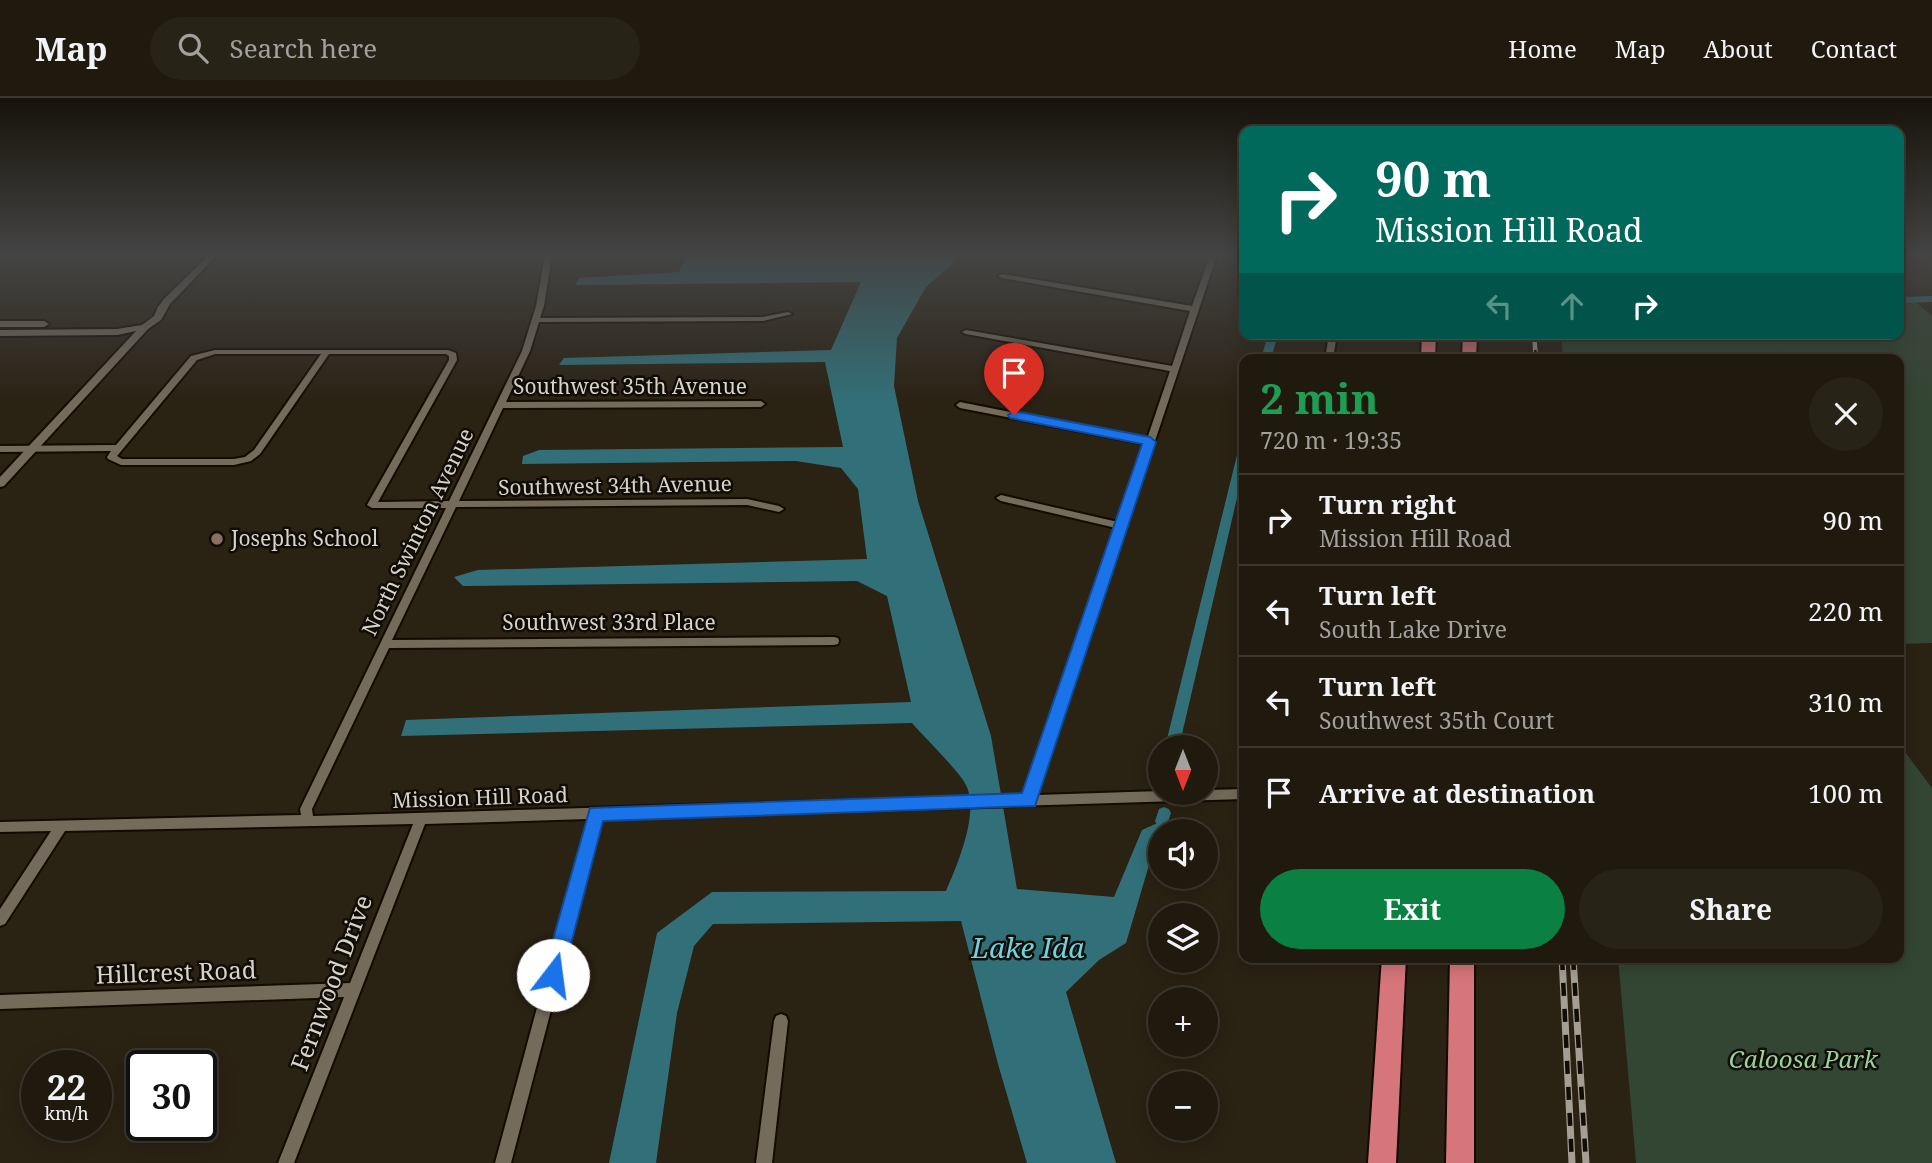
<!DOCTYPE html>
<meta charset="utf-8">
<style>
:root{--surface:#201a0e;--page:#282317;--text:#f1f3f6;--muted:#a2a19e;--line:#3d382e;--accent:#0b8043}
body{margin:0;font-family:"Noto Serif",serif;background:var(--page);color:var(--text);height:100vh;display:flex;flex-direction:column;font-size:26px;white-space:nowrap}
*{box-sizing:border-box;margin:0}
p{font-size:23px;color:var(--muted)}
.icon{flex:none;width:38px;height:38px;fill:none;stroke:currentColor;stroke-width:2;stroke-linecap:round;stroke-linejoin:round}
.map{position:relative;flex:1;overflow:hidden}
.panel{position:absolute;left:1239px;top:256px;width:665px;height:609px;display:flex;flex-direction:column;background:var(--surface);border-radius:14px;box-shadow:0 4px 18px #0003,0 0 0 2px var(--line)}
.panel>*{flex:none}
.hud{position:absolute;left:1239px;top:28px;width:665px;height:214px;border-radius:14px;box-shadow:0 4px 18px #0003,0 0 0 2px var(--line);background:#00695c;color:#fff;overflow:hidden}
.needle{width:46px;rotate:180deg}
.fabs{position:absolute;left:1148px;top:637px;display:grid;gap:14px}
.fabs a{display:grid;place-items:center;width:70px;height:70px;border-radius:50%;background:var(--surface);box-shadow:0 4px 18px #0003,0 0 0 2px var(--line);font-size:35px}
.speed{position:absolute;left:21px;top:952px;display:flex;gap:14px;font-size:35px;font-weight:700;text-align:center}
.speed>*{display:grid;place-content:center;width:91px;height:91px;border-radius:50%;background:var(--surface);box-shadow:0 4px 18px #0003,0 0 0 2px var(--line);line-height:1}
.speed small{font-size:18px;font-weight:400}
.speed .limit{border:4px solid #111;border-radius:10px;background:#fff;color:#111}
.pin{position:absolute;display:grid;place-items:center;width:60px;height:60px;color:#fff;margin:-72px -30px;border-radius:50% 50% 50% 0;rotate:-45deg;box-shadow:0 0 7px #0007}
.pin .icon{rotate:45deg}
.me{position:absolute;width:77px;margin:-38px;rotate:15deg;stroke-linejoin:round;filter:drop-shadow(0 0 5px #0008)}
.turn{display:flex;align-items:center;gap:24px;height:147px;padding:0 21px;font-size:32px}
.turn .icon{width:91px;height:91px;stroke-width:2.5}
.turn b{display:block;font-size:49px;line-height:60px}
.lanes{display:flex;align-items:center;height:66px;padding:0 21px;background:#0003;justify-content:center;gap:35px;direction:ltr}
.lanes .off{opacity:.35}
.round{display:grid;place-items:center;flex:none;width:74px;height:74px;border-radius:37px;background:var(--page)}
.head{display:flex;align-items:center;justify-content:space-between;height:119px;padding:0 21px}
h1{font-size:42px;font-weight:700;line-height:52px;color:#1e9e55}
.cta{display:flex;gap:14px;margin-top:auto;padding:14px 21px}
.cta a{flex:1;height:80px;border-radius:42px;background:var(--accent);color:#fff;font-size:28px;font-weight:700;line-height:80px;text-align:center}
.cta a+a{background:var(--page);color:var(--text)}
ul{padding:0;list-style:none}
li{display:flex;align-items:center;gap:21px;height:91px;padding:0 21px;border-top:2px solid var(--line)}
li div{flex:1}
li b{display:block;font-size:26px}
li em{font-style:normal}
header{display:flex;align-items:center;gap:42px;box-sizing:border-box;height:98px;padding:0 35px;background:var(--surface);border-bottom:2px solid var(--line)}
header strong{font-size:33px}
nav{display:flex;gap:38px;margin-inline-start:auto;font-size:24px}
.search{width:490px;height:63px;background:var(--page);display:flex;align-items:center;gap:18px;box-sizing:border-box;padding:0 24px;border-radius:38px;color:var(--muted);font-size:26px}
.map>svg:first-child{display:block}
.built{fill:#342913}
.green{fill:#334633}
.water{fill:#327079}
.lines{fill:none;stroke-linecap:round;stroke-linejoin:round}
.canal{fill:#327079;fill-rule:evenodd}
.minor-casing{stroke:#130b01;stroke-width:4}
.tertiary-casing{stroke:#130b01;stroke-width:4}
.motorway-casing{stroke:#130b01;stroke-width:4}
.minor{fill:#746b5a;fill-rule:evenodd}
.tertiary{fill:#746b5a;fill-rule:evenodd}
.motorway{fill:#d6767a;fill-rule:evenodd}
.rail-far1-casing{stroke:#a49e93;stroke-width:4.5}
.rail-casing{stroke:#a49e93;stroke-width:7}
.rail-far1{stroke:#100c06;stroke-width:2.5;stroke-dasharray:8;stroke-linecap:butt}
.rail{stroke:#100c06;stroke-width:4.5;stroke-dasharray:13;stroke-linecap:butt}
.route{fill:#1a73e8;stroke:#114b97;stroke-width:2}
.education-dot{fill:#8d6e63;stroke:#100c06;stroke-width:2.5}
.labels{text-anchor:middle;stroke-width:5;stroke-linejoin:round;paint-order:stroke}
.street-label{font-size:21px;fill:#d8d3c9;stroke:#100c06}
.poi-label{font-size:21px;fill:#d8d3c9;stroke:#100c06;text-anchor:start}
.near-street-label{font-size:24px;fill:#d8d3c9;stroke:#100c06}
.near-park-label{font-size:24px;font-style:italic;fill:#9ad29b;stroke:#100c06}
.near-water-label{font-size:28px;font-style:italic;fill:#70d2e1;stroke:#100c06}
</style>
<header>
<strong>Map</strong>
<div class="search"><svg class="icon" aria-label="search" viewBox="0 0 24 24"><circle cx="10" cy="10" r="6"/><path d="M15 15l6 6"/></svg>Search here</div>
<nav><a>Home</a><a>Map</a><a>About</a><a>Contact</a></nav>
</header>
<div class="map">
<svg width="1932" height="1065" viewBox="0 0 1932 1065">
<rect width="100%" height="100%" fill="#2a2213"/>
<rect class="built" x="1899" y="157" width="33" height="34"/>
<g class="green">
<polygon points="1899,204 1916,204 1932,218 1932,545 1899,546 1899,261 1563,261 1561,236 1899,236"/>
<polygon points="1899,646 1932,690 1932,1065 1636,1065 1618,859 1899,859"/>
</g>
<path class="water" d="M686 157H962L926 189 897 240 894 288 918 403 991 638 1017 791 1114 799 1142 732 1162 723 1126 845 1099 862 1066 894 1116 1065H1027L998 966 961 823 713 826 694 848 677 915 656 1065H609L657 835 712 794 946 793C957 768 980 714 966 687 959 673 925 640 912 625L401 638 406 622 911 604 887 498 857 483 463 488 454 479 478 472 867 461 858 391 841 370 796 363 522 366 523 358 539 352 843 349 825 264 559 267 564 260 831 252 861 184 575 187 579 180 679 174Z"/>
<g class="lines">
<g class="canal">
<polygon points="1932,198 1932,204 1899,205 1899,199"/>
<polygon points="1268,236 1278,236 1271,261 1261,261"/>
<polygon points="1244,346 1244,370 1179,649 1165,649 1239,349"/>
<polygon points="1164,709 1169,711 1171,715 1167,727 1162,729 1157,727 1155,723 1159,711"/>
</g>
<g class="minor-casing">
<g id="minor">
<path d="M545 157H552L544 208 540 220 763 219 788 214 792 216 763 223 539 224 530 253 506 304 761 303 765 306 761 309 503 310 459 403 747 401 779 408 784 411 779 414 747 407 456 409 392 542 834 539 838 540 839 543 838 546 834 547 389 550 312 711 313 718 1025 697 1116 430 1001 403 996 400 1001 397 1118 424 1145 346 960 310 956 307 960 304 1147 341 1170 273 966 236 962 234 966 232 1172 268 1190 213 1002 180 998 178 1002 176 1192 208 1210 157H1217L1037 697 1160 693V695H1206V692L1244 691V701L601 721 511 1065H495L588 721 425 726 294 1065H278L344 899 0 911V897L350 885 413 726 65 733 5 826 0 828V811L51 733 0 734V724L301 717 300 711 446 410H372L367 407 449 262V258L446 256H329L260 356 251 363 234 367H121L108 361 107 359 111 353 0 354V348L116 347 191 258 215 252H448L456 255 457 262 378 404 449 403 522 253 536 208ZM215 256H321L254 352 245 359 234 361H122L117 358 197 262Z"/>
<polygon points="1329,236 1337,236 1333,261 1325,261"/>
<polygon points="781,916 786,918 788,923 772,1065 756,1065 774,923 776,918"/>
</g>
</g>
<g class="tertiary-casing">
<g id="tertiary">
<polygon points="209,157 217,157 170,206 161,222 148,231 4,388 0,389 0,379 136,233 117,237 0,238 0,232 117,231 142,227 154,218 158,209 164,201"/>
<polygon points="0,223 44,223 49,226 44,229 0,229"/>
</g>
</g>
<g class="motorway-casing">
<g id="motorway">
<polygon points="1422,236 1436,236 1435,261 1421,261"/>
<polygon points="1463,236 1477,236 1476,261 1462,261"/>
<polygon points="1382,859 1406,859 1396,1065 1368,1065"/>
<polygon points="1450,859 1474,859 1474,1065 1446,1065"/>
</g>
</g>
<use href="#minor" class="minor"/>
<use href="#tertiary" class="tertiary"/>
<use href="#motorway" class="motorway"/>
<g class="rail-far1-casing">
<polyline id="rail-far1" points="1534,236 1536,261"/>
</g>
<g class="rail-casing">
<g id="rail">
<polyline points="1562,859 1572,1065"/>
<polyline points="1573,859 1586,1065"/>
</g>
</g>
<use href="#rail-far1" class="rail-far1"/>
<use href="#rail" class="rail"/>
</g>
<linearGradient id="sky" x2="0" y2="1"><stop stop-color="#17130a"/><stop offset="0.51" stop-color="#444"/><stop offset="1" stop-color="#444" stop-opacity="0"/></linearGradient>
<rect width="1932" height="306" fill="url(#sky)"/>
<polygon class="route" points="1014,313 1150,339 1156,344 1035,708 603,723 563,877 560,884 553,887 546,884 543,877 590,710 1022,695 1142,346 1010,320 1008,317"/>
<circle class="education-dot" cx="217" cy="441" r="7"/>
<g class="labels">
<g class="street-label">
<text x="630" y="296">Southwest 35th Avenue</text>
<text transform="translate(615 388) rotate(-1)" y="7">Southwest 34th Avenue</text>
<text transform="translate(418 434) rotate(-64)" y="7">North Swinton Avenue</text>
<text x="609" y="532">Southwest 33rd Place</text>
<text transform="translate(480 700) rotate(-2)" y="7">Mission Hill Road</text>
</g>
<g class="poi-label">
<text x="231" y="448">Josephs School</text>
</g>
<g class="near-street-label">
<text transform="translate(176 875) rotate(-2)" y="8">Hillcrest Road</text>
<text transform="translate(332 885) rotate(-69)" y="8">Fernwood Drive</text>
</g>
<g class="near-park-label">
<text x="1803" y="970">Caloosa Park</text>
</g>
<g class="near-water-label">
<text x="1028" y="860">Lake Ida</text>
</g>
</g>
</svg>
<div class="fabs">
<a><svg class="needle" viewBox="-14 -14 28 28"><path d="M0-13l5 13h-10z" fill="#e53935"/><path d="M0 13l5-13h-10z" fill="#a2a19e"/></svg></a>
<a><svg class="icon" aria-label="sound" viewBox="0 0 24 24"><path d="M4 9h4l5-4v14l-5-4H4zM17 9q2 3 0 6"/></svg></a>
<a><svg class="icon" aria-label="layers" viewBox="0 0 24 24"><path d="M12 4l9 5-9 5-9-5zM3 14l9 5 9-5"/></svg></a>
<a>+</a>
<a>−</a>
</div>
<div class="speed"><div>22<small>km/h</small></div><div class="limit">30</div></div>
<div class="pin" style="left:1014px;top:317px;background:#d93025"><svg class="icon" aria-label="arrive" viewBox="0 0 24 24"><path d="M6 21V4h12l-3 4 3 4H6"/></svg></div>
<svg class="me" style="left:553px;top:877px" viewBox="-20 -20 40 40"><circle r="19" fill="#fff"/><path d="M0-13L10 11 0 6-10 11z" fill="#1a73e8"/></svg>
<div class="hud">
<div class="turn"><svg class="icon" aria-label="right" viewBox="0 0 24 24"><path d="M7 20v-9h11M14 6l5 5-5 5"/></svg><div><b>90 m</b>Mission Hill Road</div></div>
<div class="lanes"><svg class="icon off" aria-label="left" viewBox="0 0 24 24"><path d="M17 20v-9H6M10 6l-5 5 5 5"/></svg><svg class="icon off" aria-label="ahead" viewBox="0 0 24 24"><path d="M12 20V5M6 11l6-6 6 6"/></svg><svg class="icon" aria-label="right" viewBox="0 0 24 24"><path d="M7 20v-9h11M14 6l5 5-5 5"/></svg></div>
</div>
<section class="panel">
<div class="head"><div><h1>2 min</h1><p>720 m · 19:35</p></div><a class="round"><svg class="icon" aria-label="close" viewBox="0 0 24 24"><path d="M6 6l12 12M18 6L6 18"/></svg></a></div>
<ul>
<li><svg class="icon" aria-label="right" viewBox="0 0 24 24"><path d="M7 20v-9h11M14 6l5 5-5 5"/></svg><div><b>Turn right</b><p>Mission Hill Road</p></div><em>90 m</em></li>
<li><svg class="icon" aria-label="left" viewBox="0 0 24 24"><path d="M17 20v-9H6M10 6l-5 5 5 5"/></svg><div><b>Turn left</b><p>South Lake Drive</p></div><em>220 m</em></li>
<li><svg class="icon" aria-label="left" viewBox="0 0 24 24"><path d="M17 20v-9H6M10 6l-5 5 5 5"/></svg><div><b>Turn left</b><p>Southwest 35th Court</p></div><em>310 m</em></li>
<li><svg class="icon" aria-label="arrive" viewBox="0 0 24 24"><path d="M6 21V4h12l-3 4 3 4H6"/></svg><div><b>Arrive at destination</b></div><em>100 m</em></li>
</ul>
<div class="cta"><a>Exit</a><a>Share</a></div>
</section>
</div>
